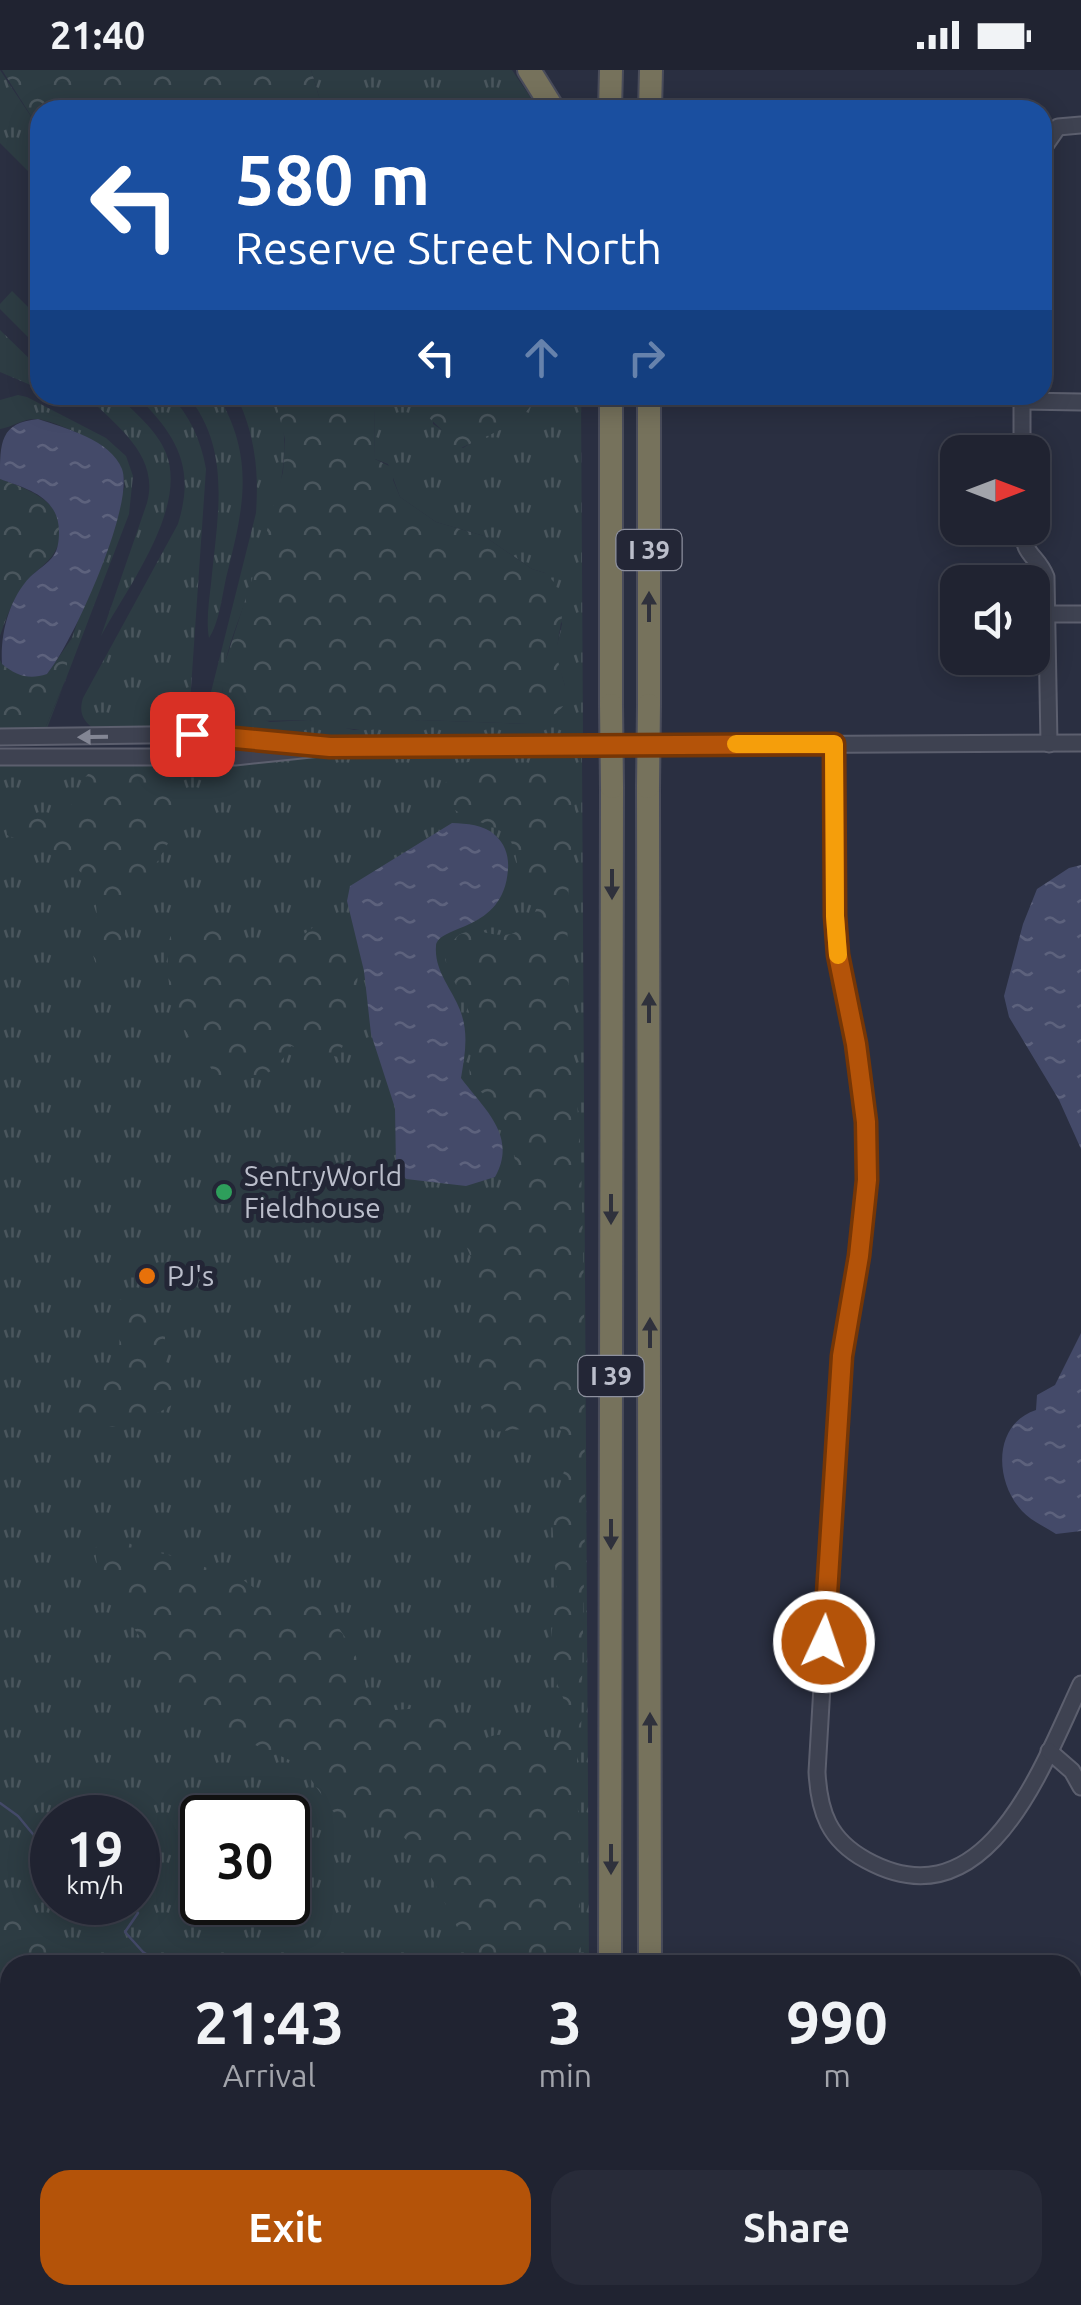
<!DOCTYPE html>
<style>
:root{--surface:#202331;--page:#282b39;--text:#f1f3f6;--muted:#a2a4ab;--line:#3d404d;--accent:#b45309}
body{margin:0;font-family:Ubuntu,sans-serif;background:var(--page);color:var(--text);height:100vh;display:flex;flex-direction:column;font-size:38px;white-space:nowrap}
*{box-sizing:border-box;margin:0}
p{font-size:32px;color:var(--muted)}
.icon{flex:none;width:55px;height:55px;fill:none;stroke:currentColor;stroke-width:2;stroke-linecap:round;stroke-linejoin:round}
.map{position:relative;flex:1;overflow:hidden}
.details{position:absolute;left:0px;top:1885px;width:1082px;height:350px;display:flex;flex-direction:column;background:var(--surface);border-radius:30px 30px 0 0;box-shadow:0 5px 25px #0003,0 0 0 2px var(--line)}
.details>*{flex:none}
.guide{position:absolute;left:30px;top:30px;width:1022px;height:305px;border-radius:30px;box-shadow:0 5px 25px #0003,0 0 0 2px var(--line);background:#1a4fa0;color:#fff;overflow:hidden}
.needle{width:65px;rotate:90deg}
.tools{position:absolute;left:940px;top:365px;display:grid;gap:20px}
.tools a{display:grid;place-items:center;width:110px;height:110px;border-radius:20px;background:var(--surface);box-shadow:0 5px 25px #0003,0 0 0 2px var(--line);font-size:50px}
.speed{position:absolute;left:30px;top:1725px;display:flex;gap:20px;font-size:50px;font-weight:700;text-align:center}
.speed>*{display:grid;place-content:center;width:130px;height:130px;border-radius:50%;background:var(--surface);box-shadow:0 5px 25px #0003,0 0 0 2px var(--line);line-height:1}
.speed small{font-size:25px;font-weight:400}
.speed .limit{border:5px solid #111;border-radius:15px;background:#fff;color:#111}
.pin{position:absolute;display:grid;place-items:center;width:85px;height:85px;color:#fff;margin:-42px;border-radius:20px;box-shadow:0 5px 15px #0006}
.me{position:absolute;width:110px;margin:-55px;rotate:3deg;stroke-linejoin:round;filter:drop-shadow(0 0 8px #0008)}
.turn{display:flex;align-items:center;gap:35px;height:210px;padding:0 40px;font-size:45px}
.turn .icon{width:130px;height:130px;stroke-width:2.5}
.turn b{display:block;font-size:70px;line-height:85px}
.lanes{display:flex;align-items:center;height:95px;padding:0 40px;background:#0003;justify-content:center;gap:50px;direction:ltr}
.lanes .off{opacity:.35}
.eta{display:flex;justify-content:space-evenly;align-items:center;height:170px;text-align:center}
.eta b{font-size:60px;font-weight:600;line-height:70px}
.action{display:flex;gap:20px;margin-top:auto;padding:20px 40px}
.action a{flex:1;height:115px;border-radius:30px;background:var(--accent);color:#fff;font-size:40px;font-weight:600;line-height:115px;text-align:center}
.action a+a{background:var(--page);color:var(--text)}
.status{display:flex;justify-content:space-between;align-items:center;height:70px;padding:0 50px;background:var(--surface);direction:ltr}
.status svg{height:28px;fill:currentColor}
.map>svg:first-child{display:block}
.grass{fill:url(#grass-tufts);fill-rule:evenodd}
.forest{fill:url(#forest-crowns)}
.water{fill:url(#water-ripples)}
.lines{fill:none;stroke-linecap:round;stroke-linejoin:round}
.stream{stroke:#444a69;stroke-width:2.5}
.minor-casing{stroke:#5c5f6e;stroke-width:19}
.highway-casing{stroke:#494c5b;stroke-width:26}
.minor{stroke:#3e4251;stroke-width:15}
.highway{stroke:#76725c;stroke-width:22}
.highway-bridge-casing{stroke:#494c5b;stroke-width:26;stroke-linecap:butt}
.highway-bridge{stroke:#76725c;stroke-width:22}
.oneway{fill:#2f313c}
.oneway2{fill:#838694}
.route-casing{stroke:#753606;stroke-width:25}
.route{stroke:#b45309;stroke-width:18}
.slow{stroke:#f59e0b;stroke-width:18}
.leisure-dot{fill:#2e9e5b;stroke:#232636;stroke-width:4}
.food-dot{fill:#e8710a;stroke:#232636;stroke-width:4}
.labels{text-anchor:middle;stroke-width:10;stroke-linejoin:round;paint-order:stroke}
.shield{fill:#232636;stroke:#8d909e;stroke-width:2.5}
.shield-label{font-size:25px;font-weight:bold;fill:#bbbecb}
.poi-label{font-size:28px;fill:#bbbecb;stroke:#232636;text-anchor:start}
</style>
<div class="status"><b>21:40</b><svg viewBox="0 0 49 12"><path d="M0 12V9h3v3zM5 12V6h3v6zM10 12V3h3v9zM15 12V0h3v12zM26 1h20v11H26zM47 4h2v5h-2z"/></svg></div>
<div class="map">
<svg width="1081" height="2235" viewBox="0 0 1081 2235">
<defs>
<pattern id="grass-tufts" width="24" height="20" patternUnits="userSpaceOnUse" patternTransform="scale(2.5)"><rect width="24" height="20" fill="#2d3c43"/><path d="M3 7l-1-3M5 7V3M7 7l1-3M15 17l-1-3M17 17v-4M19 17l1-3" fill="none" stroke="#4a565d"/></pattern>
<pattern id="forest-crowns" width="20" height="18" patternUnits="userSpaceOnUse" patternTransform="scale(2.5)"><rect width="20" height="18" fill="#2d3c43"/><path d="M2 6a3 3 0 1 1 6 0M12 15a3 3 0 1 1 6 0" fill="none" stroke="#4a565d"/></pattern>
<pattern id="water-ripples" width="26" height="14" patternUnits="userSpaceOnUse" patternTransform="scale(2.5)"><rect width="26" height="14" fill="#444a69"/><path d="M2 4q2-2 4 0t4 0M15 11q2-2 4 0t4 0" fill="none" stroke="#5d627d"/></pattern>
</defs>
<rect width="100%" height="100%" fill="#2a2f41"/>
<g class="grass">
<polygon points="0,0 40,60 40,113 0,73"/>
<polygon points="311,0 512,0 539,40 323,40"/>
<polygon points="12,221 40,249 40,279 0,239 0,234"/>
<polygon points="0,260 40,299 40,319 0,302"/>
<path d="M18 325 27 327 106 368 126 386 133 406 129 444 46 661H44L67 607V582L125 416C123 405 122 396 114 387 103 373 56 351 37 349 23 348 13 357 0 359V330Z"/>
<path d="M86 325H117C134 342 157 360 166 383 188 438 127 518 101 566L147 433C160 385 116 356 86 325Z"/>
<path d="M136 325H170C190 346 201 370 206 399L188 662 97 661C84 652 78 644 83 628L178 454C196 396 176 365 136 325Z"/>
<path d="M187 325H218C256 390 243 440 226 508 222 527 219 553 209 568 206 552 209 531 211 514 217 448 233 380 187 325Z"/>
<path d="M236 325H274C302 380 266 471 247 526 235 563 217 597 224 637L270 652 309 650 354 660 420 650 528 654 565 616 555 584 562 554 545 503 532 499 484 466 436 452 400 427 388 394 375 389 374 336 376 325H433V354L442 360 443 367 463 378C492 359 519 358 538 325H581L583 670 348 671 233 662C217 660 206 653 208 634L256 443C259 400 255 364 236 325Z"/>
<path d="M330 677 582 685 589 1895H10V2225H590V2235H0V687ZM52 1748H138V1832H52ZM202 1748H288V1832H202Z"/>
</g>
<g class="forest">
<polygon points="2,0 311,0 323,40 40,40 40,60"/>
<polygon points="274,325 376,325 374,336 375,389 393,398 393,410 400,427 436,452 484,466 532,499 545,503 555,513 563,540 556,584 565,616 565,634 557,643 528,654 420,650 371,660 337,658 309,650 253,651 232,646 224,637 221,605 263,475 283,402 285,369"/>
<path d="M433 325H538C522 353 500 360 472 373 460 378 455 382 441 378L442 360 425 344Z"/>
<path d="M0 409C32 420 80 439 54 483 48 494 34 501 27 511 13 528 7 546 0 566Z"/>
<polygon points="72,568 67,583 67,606 44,661 0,662 0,590 2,594 47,604"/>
<path d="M469 692 537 697 563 707 573 722 576 750 571 782 567 845 569 925 581 1086 584 1224 585 1454 581 1668 577 1690 581 1895H474C464 1869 415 1765 391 1757 375 1751 354 1750 337 1747L301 1695 237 1667 215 1662 162 1619 150 1582 127 1548 115 1522 98 1503 95 1479 102 1467 116 1464 135 1477 189 1490 218 1503 239 1507 271 1530H307L328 1542 351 1576 364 1604 367 1627 377 1636 395 1640 434 1637 467 1666 481 1670 495 1665 524 1664 562 1669 564 1630 550 1597 549 1582 557 1523 552 1450 566 1393V1377L559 1355 495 1362C474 1347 472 1276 474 1250 475 1240 479 1230 480 1220 480 1199 468 1186 464 1168 473 1147 500 1150 508 1129 521 1098 515 1059 495 1034 487 1024 473 1020 470 1006 467 989 476 971 472 953 468 931 451 911 445 889 449 880 453 866 463 863 488 856 507 879 530 850 538 840 538 832 536 820L520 810C516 795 518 778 506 765 490 750 432 746 446 712 450 701 458 695 469 692Z"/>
<path d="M128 698 147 700 159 709 177 736V748L176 759 167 775 125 847V886L117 902 100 901C89 884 93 874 96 856 101 821 82 796 51 780 37 773 21 772 7 765L6 755 12 744 61 748C76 736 73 719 89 703Z"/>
<path d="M185 852 210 853C218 859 224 868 233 875 262 898 294 873 317 854 379 860 356 949 338 987L291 976C278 999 265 1011 237 1008L230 1016 223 1017C192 965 165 950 168 883 169 868 170 859 185 852Z"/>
<path d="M129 1229 161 1249 165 1257V1295L172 1305 173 1334C146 1352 80 1378 73 1328 84 1317 98 1314 108 1304 128 1285 115 1253 119 1230Z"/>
<polygon points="0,1822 14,1829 34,1861 67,1895 10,1895 10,1898 0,1891"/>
<polygon points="0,1957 10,1959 10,2045 3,2045 0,2040"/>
<polygon points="1073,1961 1081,1961 1081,2235 927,2235 926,2225 1072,2225"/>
</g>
<g class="water">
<path d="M38 349C65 358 111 370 122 399 135 435 72 575 47 604 29 610 17 606 2 594 0 564 9 529 30 507 37 500 48 494 54 485 58 479 59 470 59 462 59 427 28 419 0 409 0 372 0 353 38 349Z"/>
<path d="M452 753C467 754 483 754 495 765 505 774 509 786 508 799 504 863 438 854 436 876 434 901 452 919 460 940 469 963 465 984 461 1008 484 1039 518 1066 495 1107L466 1116 406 1109 396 1097 395 1038 371 964 364 901 347 831 350 816Z"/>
<polygon points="1081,795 1081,1079 1059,1030 1009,947 1004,926 1023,854 1037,819 1069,798"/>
<path d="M1081 1263V1461L1056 1464C1045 1457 1030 1450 1022 1441 994 1411 993 1354 1036 1340L1037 1325 1055 1315Z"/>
<polygon points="192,2227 217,2235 57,2235 86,2229 107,2234 146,2228"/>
</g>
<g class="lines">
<g class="stream">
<polyline points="0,1733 18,1746 37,1769 52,1767"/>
<path d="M138 1749C168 1761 161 1805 138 1821"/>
<polyline points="129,1832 138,1843 125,1862 143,1882 163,1895"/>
</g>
<g class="minor-casing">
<g id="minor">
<polyline points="1042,80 1058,57 1081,55"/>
<polyline points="1022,325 1022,382"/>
<polyline points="1022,331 1081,332"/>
<path d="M1023 458C1023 487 1037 484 1046 507L1049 674"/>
<polyline points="1047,544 1081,544"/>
<polyline points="0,667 219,664 306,674"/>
<path d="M834 674C834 742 830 812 838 880 844 938 863 994 867 1053 872 1151 844 1245 838 1342L817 1702C819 1742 829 1770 866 1790 986 1856 1042 1697 1081 1614"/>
<polyline points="0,687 235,687 330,677 1081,673"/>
<polyline points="1049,1681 1072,1701 1081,1717"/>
</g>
</g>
<g class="highway-casing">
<g id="highway">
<polyline points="529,0 554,40"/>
<polyline points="610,40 611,0"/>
<polyline points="650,40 651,0"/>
<polyline points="611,325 611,635"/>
<polyline points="649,325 649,635"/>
<polyline points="648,717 650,1895"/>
<polyline points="610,1895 612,717"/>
<polyline points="609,2235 609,2225"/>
<polyline points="649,2235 649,2225"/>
</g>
</g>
<use href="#minor" class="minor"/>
<use href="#highway" class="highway"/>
<g class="highway-bridge-casing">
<g id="highway-bridge">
<polyline points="611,635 612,717"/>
<polyline points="648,717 649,635"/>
</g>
</g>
<use href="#highway-bridge" class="highway-bridge"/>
</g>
<defs><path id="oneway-solid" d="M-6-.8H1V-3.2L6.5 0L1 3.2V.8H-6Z" transform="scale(2.5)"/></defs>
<g class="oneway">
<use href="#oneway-solid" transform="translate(649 537) rotate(-90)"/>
<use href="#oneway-solid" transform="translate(612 814) rotate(90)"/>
<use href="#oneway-solid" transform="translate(649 938) rotate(-90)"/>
<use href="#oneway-solid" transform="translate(611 1139) rotate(90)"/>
<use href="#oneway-solid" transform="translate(650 1263) rotate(-90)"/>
<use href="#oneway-solid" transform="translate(611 1464) rotate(90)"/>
<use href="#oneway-solid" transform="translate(650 1658) rotate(-90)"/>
<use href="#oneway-solid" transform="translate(611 1789) rotate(90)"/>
</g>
<use class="oneway2" href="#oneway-solid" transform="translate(93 667) rotate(179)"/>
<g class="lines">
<g class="route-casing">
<polyline id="route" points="192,664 330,677 834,674 835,846 838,885 856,974 866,1052 867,1110 859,1186 842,1286 824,1572"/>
</g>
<use href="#route" class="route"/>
<polyline class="slow" points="736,674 834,674 835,846 838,885"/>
</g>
<circle class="leisure-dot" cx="224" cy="1122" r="10"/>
<circle class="food-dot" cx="147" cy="1206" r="10"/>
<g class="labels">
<g class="shield">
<rect x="616.5" y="460" width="65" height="40" rx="8"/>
<rect x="578.5" y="1286" width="65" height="40" rx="8"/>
</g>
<g class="shield-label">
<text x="649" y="489">I 39</text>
<text x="611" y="1315">I 39</text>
</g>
<g class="poi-label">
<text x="244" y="1116">SentryWorld<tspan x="244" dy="32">Fieldhouse</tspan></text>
<text x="167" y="1216">PJ's</text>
</g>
</g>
</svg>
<div class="tools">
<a><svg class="needle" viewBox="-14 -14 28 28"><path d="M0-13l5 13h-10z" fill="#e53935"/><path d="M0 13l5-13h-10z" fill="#a2a4ab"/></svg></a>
<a><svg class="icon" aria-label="sound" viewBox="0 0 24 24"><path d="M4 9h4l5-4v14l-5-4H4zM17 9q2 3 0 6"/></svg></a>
</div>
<div class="speed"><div>19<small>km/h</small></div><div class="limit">30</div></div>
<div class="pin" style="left:192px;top:664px;background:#d93025"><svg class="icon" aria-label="arrive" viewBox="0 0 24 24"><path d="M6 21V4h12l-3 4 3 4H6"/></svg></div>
<svg class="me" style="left:824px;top:1572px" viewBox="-20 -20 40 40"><circle r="17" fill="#b45309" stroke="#fff" stroke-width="3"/><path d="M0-11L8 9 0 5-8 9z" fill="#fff"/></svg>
<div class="guide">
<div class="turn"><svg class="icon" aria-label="left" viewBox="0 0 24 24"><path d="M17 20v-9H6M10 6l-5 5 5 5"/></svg><div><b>580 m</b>Reserve Street North</div></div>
<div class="lanes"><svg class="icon" aria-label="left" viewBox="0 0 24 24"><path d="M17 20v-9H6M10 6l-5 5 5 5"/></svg><svg class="icon off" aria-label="ahead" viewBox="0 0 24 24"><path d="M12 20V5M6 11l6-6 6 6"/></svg><svg class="icon off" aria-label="right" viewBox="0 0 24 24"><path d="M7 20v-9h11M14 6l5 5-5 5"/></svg></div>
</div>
<section class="details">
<div class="eta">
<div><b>21:43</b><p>Arrival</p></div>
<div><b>3</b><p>min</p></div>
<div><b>990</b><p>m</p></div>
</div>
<div class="action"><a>Exit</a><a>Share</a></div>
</section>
</div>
